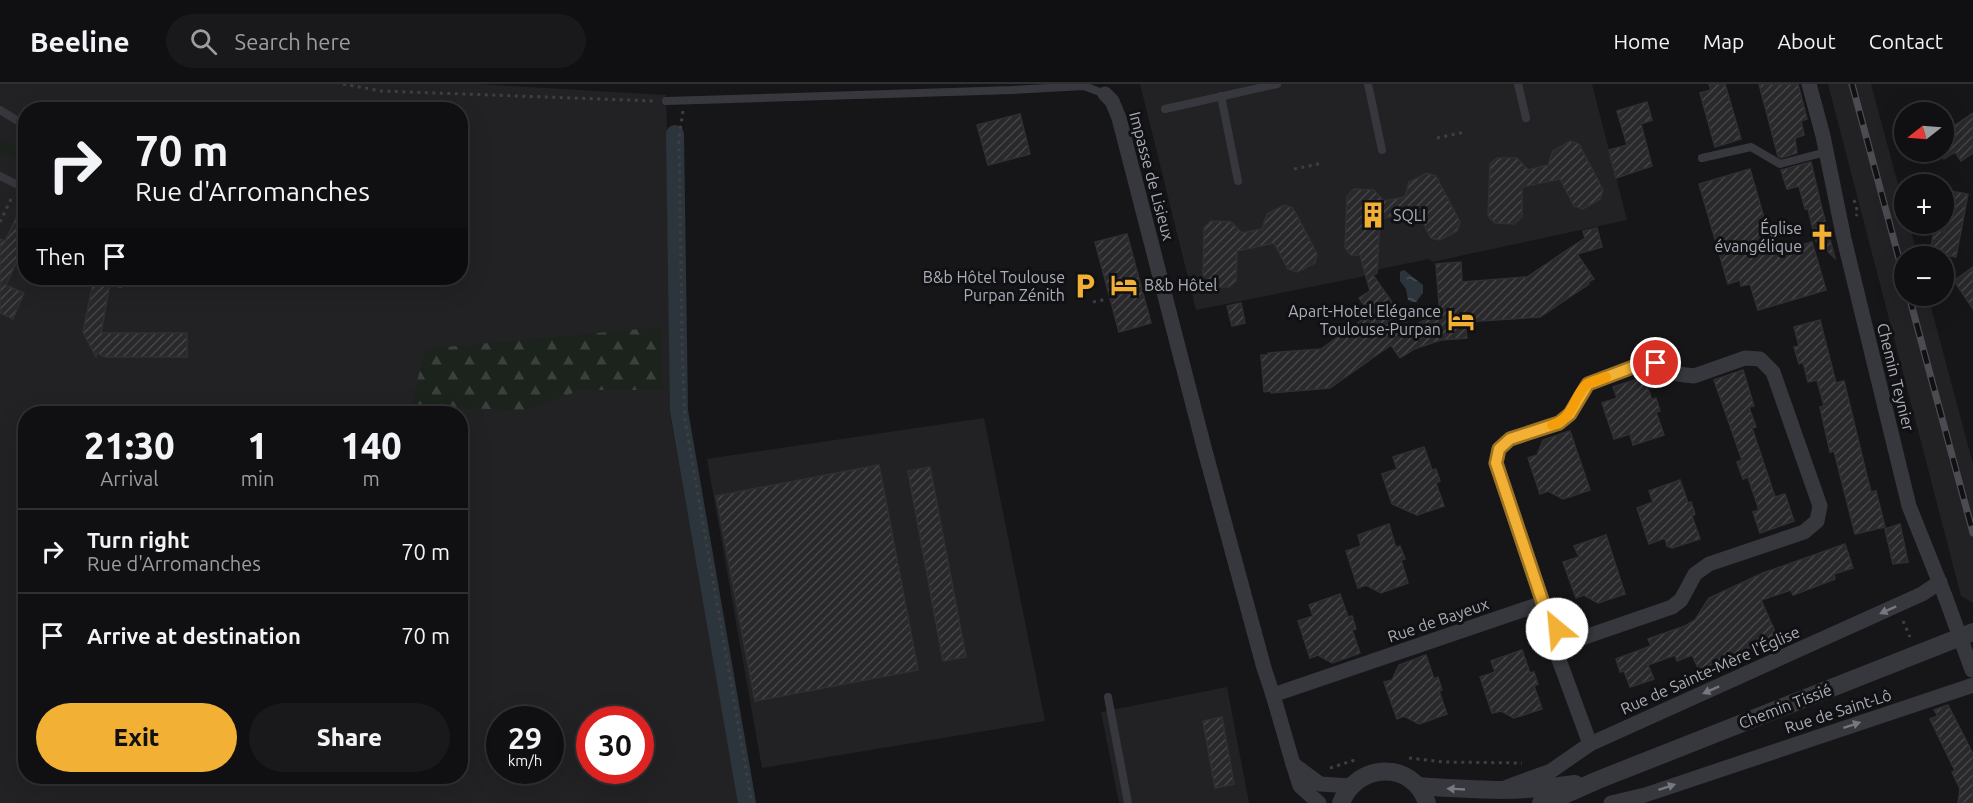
<!DOCTYPE html>
<meta charset="utf-8">
<style>
:root{--surface:#101012;--page:#19191b;--text:#f1f3f6;--muted:#9c9d9f;--line:#303032;--accent:#f2b134}
body{margin:0;font-family:Ubuntu,sans-serif;background:var(--page);color:var(--text);height:100vh;display:flex;flex-direction:column;font-size:22px;white-space:nowrap}
*{box-sizing:border-box;margin:0}
p{font-size:20px;color:var(--muted)}
.icon{flex:none;width:33px;height:33px;fill:none;stroke:currentColor;stroke-width:2;stroke-linecap:round;stroke-linejoin:round}
.map{position:relative;flex:1;overflow:hidden}
.drawer{position:absolute;left:18px;top:322px;width:450px;height:378px;display:flex;flex-direction:column;background:var(--surface);border-radius:24px;box-shadow:0 6px 24px #0002,0 0 0 2px var(--line)}
.drawer>*{flex:none}
.banner{position:absolute;left:18px;top:18px;width:450px;height:183px;border-radius:24px;box-shadow:0 6px 24px #0002,0 0 0 2px var(--line);background:#101012;color:var(--text);overflow:hidden}
.needle{width:39px;rotate:253deg}
.fabs{position:absolute;left:1894px;top:18px;display:grid;gap:12px}
.fabs a{display:grid;place-items:center;width:60px;height:60px;border-radius:50%;background:var(--surface);box-shadow:0 6px 24px #0002,0 0 0 2px var(--line);font-size:30px}
.speed{position:absolute;left:486px;top:622px;display:flex;gap:12px;font-size:30px;font-weight:700;text-align:center}
.speed>*{display:grid;place-content:center;width:78px;height:78px;border-radius:50%;background:var(--surface);box-shadow:0 6px 24px #0002,0 0 0 2px var(--line);line-height:1}
.speed small{font-size:15px;font-weight:400}
.speed .limit{border:9px solid #d22;background:#fff;color:#111}
.pin{position:absolute;display:grid;place-items:center;width:51px;height:51px;color:#fff;margin:-26px;border:3px solid #fff;border-radius:50%;box-shadow:0 2px 6px #0007}
.me{position:absolute;width:66px;margin:-33px;rotate:332deg;stroke-linejoin:round;filter:drop-shadow(0 0 4px #0008)}
.turn{display:flex;align-items:center;gap:21px;height:126px;padding:0 18px;font-size:27px}
.turn .icon{width:78px;height:78px;stroke-width:2.5}
.turn b{display:block;font-size:42px;line-height:51px}
.then{display:flex;align-items:center;height:57px;padding:0 18px;background:#0003;gap:12px;font-size:22px}
.eta{display:flex;justify-content:space-evenly;align-items:center;height:102px;text-align:center}
.eta b{font-size:36px;font-weight:800;line-height:42px}
.action{display:flex;gap:12px;margin-top:auto;padding:12px 18px}
.action a{flex:1;height:69px;border-radius:36px;background:var(--accent);color:#111;font-size:24px;font-weight:800;line-height:69px;text-align:center}
.action a+a{background:var(--page);color:var(--text)}
ul{padding:0;list-style:none}
li{display:flex;align-items:center;gap:18px;height:84px;padding:0 18px;border-top:2px solid var(--line)}
li div{flex:1}
li b{display:block;font-size:22px}
li em{font-style:normal}
header{display:flex;align-items:center;gap:36px;box-sizing:border-box;height:84px;padding:0 30px;background:var(--surface);border-bottom:2px solid var(--line)}
header strong{font-size:28px}
nav{display:flex;gap:33px;margin-inline-start:auto;font-size:21px}
.search{width:420px;height:54px;background:var(--page);display:flex;align-items:center;gap:15px;box-sizing:border-box;padding:0 21px;border-radius:33px;color:var(--muted);font-size:22px}
.map>svg:first-child{display:block}
.built{fill:#222225;fill-rule:evenodd}
.grass{fill:#1c231d}
.forest{fill:url(#forest-firs)}
.water{fill:url(#water-ripples)}
.lines{fill:none;stroke-linecap:round;stroke-linejoin:round}
.canal{stroke:#2c353c;stroke-width:18}
.building{fill:url(#building-hatch);stroke:#303034;stroke-width:1.5}
.path{stroke:#3d3f44;stroke-width:3;stroke-dasharray:3 4.5;stroke-linecap:butt}
.service{stroke:#37383d;stroke-width:8}
.minor{stroke:#37383d;stroke-width:15}
.tertiary{stroke:#37383d;stroke-width:18}
.rail-casing{stroke:#4a4c52;stroke-width:7}
.rail{stroke:#111113;stroke-width:4.5;stroke-dasharray:14;stroke-linecap:butt}
.minor-bridge{stroke:#37383d;stroke-width:15}
.oneway{fill:#757881}
.route-casing{stroke:#9d7322;stroke-width:15}
.route{stroke:#f2b134;stroke-width:10}
.slow{stroke:#f59e0b;stroke-width:10}
.labels{text-anchor:middle;stroke-width:6;stroke-linejoin:round;paint-order:stroke}
.street-label{font-size:16px;fill:#a8adb8;stroke:#111113}
.poi-label{font-size:16px;fill:#a8adb8;stroke:#111113;text-anchor:end}
</style>
<header>
<strong>Beeline</strong>
<div class="search"><svg class="icon" aria-label="search" viewBox="0 0 24 24"><circle cx="10" cy="10" r="6"/><path d="M15 15l6 6"/></svg>Search here</div>
<nav><a>Home</a><a>Map</a><a>About</a><a>Contact</a></nav>
</header>
<div class="map">
<svg width="1973" height="719" viewBox="0 0 1973 719">
<defs>
<pattern id="forest-firs" width="22" height="20" patternUnits="userSpaceOnUse" patternTransform="scale(1.5)"><rect width="22" height="20" fill="#1c231d"/><path d="M5 1l3.5 6h-7zM16 11l3.5 6h-7z" fill="#3a403c"/></pattern>
<pattern id="water-ripples" width="26" height="14" patternUnits="userSpaceOnUse" patternTransform="scale(1.5)"><rect width="26" height="14" fill="#2c353c"/><path d="M2 4q2-2 4 0t4 0M15 11q2-2 4 0t4 0" fill="none" stroke="#485056"/></pattern>
<pattern id="building-hatch" width="6" height="6" patternUnits="userSpaceOnUse" patternTransform="scale(1.5)"><rect width="6" height="6" fill="#29292c"/><path d="M-1 1l2-2M0 6l6-6M5 7l2-2" fill="none" stroke="#454548"/></pattern>
</defs>
<rect width="100%" height="100%" fill="#161618"/>
<g class="built">
<path d="M0 0H476L666 11 673 254 670 330 739 719H0ZM26 26H460V194H26ZM26 330H460V693H26ZM500 636H550V687H500ZM590 636H640V687H590Z"/>
<polygon points="1140,0 1592,0 1627,136 1432,178 1429,175 1385,184 1365,189 1365,192 1196,226"/>
<polygon points="1828,0 1871,0 1905,126 1905,140 1909,140 1918,172 1905,172 1905,212 1928,212 1973,380 1973,519 1961,512"/>
<polygon points="984,334 1045,637 762,684 707,375"/>
<polygon points="1227,603 1249,719 1119,719 1101,628"/>
</g>
<polygon class="grass" points="0,54 22,66 17,76 0,68"/>
<polygon class="forest" points="662,243 663,306 581,306 527,326 411,323 425,265"/>
<polygon class="water" points="1404,186 1423,201 1423,209 1416,218 1412,218 1408,216 1406,205 1400,197 1400,188"/>
<g class="lines">
<polyline class="canal" points="675,50 679,327 747,719"/>
</g>
<g class="building">
<polygon points="1709,0 1725,0 1741,55 1715,63 1700,9 1711,6"/>
<polygon points="1759,0 1798,0 1807,35 1801,37 1804,51 1795,54 1797,69 1781,74 1778,72"/>
<polygon points="1647,18 1652,36 1641,40 1652,82 1616,94 1609,66 1627,61 1617,27"/>
<polygon points="1973,29 1973,69 1961,77 1955,68 1944,75 1944,49"/>
<polygon points="1020,30 1030,70 988,81 977,41"/>
<polygon points="1570,57 1579,60 1603,106 1600,115 1583,125 1574,122 1560,95 1522,103 1522,133 1514,140 1495,139 1488,132 1490,80 1497,74 1517,74 1528,86 1548,81 1553,67"/>
<polygon points="1811,78 1821,121 1835,174 1816,157 1808,125 1805,125 1799,102 1787,105 1781,86"/>
<polygon points="1750,85 1774,169 1812,158 1826,206 1758,226 1750,200 1741,202 1740,196 1728,200 1699,100"/>
<polygon points="1427,89 1436,92 1460,138 1457,147 1440,156 1431,154 1417,127 1380,135 1377,189 1373,191 1410,244 1428,234 1440,234 1436,180 1461,178 1462,198 1527,193 1585,154 1583,147 1597,144 1602,163 1577,170 1594,195 1588,198 1589,200 1540,233 1465,238 1467,254 1441,256 1414,265 1400,274 1391,261 1330,304 1271,309 1271,307 1264,308 1261,271 1268,271 1268,269 1321,265 1370,230 1359,214 1370,207 1360,171 1351,171 1345,164 1347,112 1354,105 1374,106 1384,117 1405,113 1409,98"/>
<polygon points="1944,106 1968,110 1956,173 1930,168 1934,146 1944,148"/>
<polygon points="26,113 26,178 18,175 6,201 24,209 13,235 0,229 0,155 5,157"/>
<polygon points="1284,121 1293,124 1317,170 1315,179 1297,188 1288,185 1274,159 1237,167 1236,197 1229,203 1209,203 1203,196 1204,144 1211,137 1231,138 1242,149 1262,145 1267,130"/>
<polygon points="1127,150 1151,239 1119,248 1095,158"/>
<polygon points="1973,183 1973,225 1954,197"/>
<polygon points="94,194 107,196 110,200 101,249 187,249 187,273 105,273 97,269 96,273 83,248"/>
<polygon points="1241,219 1245,239 1232,242 1227,222"/>
<polygon points="1820,236 1836,299 1844,297 1866,388 1871,408 1876,407 1885,443 1855,450 1834,367 1830,368 1820,323 1824,322 1817,296 1808,298 1803,278 1799,280 1794,263 1799,262 1794,243"/>
<polygon points="1743,286 1754,322 1749,323 1756,343 1752,344 1775,413 1785,410 1794,437 1760,449 1753,428 1759,426 1748,393 1743,395 1737,378 1742,376 1714,296"/>
<polygon points="1644,293 1652,316 1656,314 1660,327 1656,328 1664,351 1633,361 1630,350 1614,355 1602,319 1617,314 1613,303"/>
<polygon points="1570,347 1590,406 1563,415 1548,407 1540,410 1528,374 1537,371 1543,356"/>
<polygon points="1424,363 1432,386 1436,385 1440,397 1436,399 1444,422 1417,431 1392,420 1382,390 1397,385 1393,373"/>
<polygon points="879,381 918,586 755,617 716,412"/>
<polygon points="930,383 966,573 943,577 908,387"/>
<polygon points="1680,396 1688,419 1691,418 1695,430 1692,432 1700,455 1672,464 1667,462 1665,454 1649,460 1637,424 1653,418 1649,407"/>
<polygon points="1389,440 1396,464 1400,462 1405,475 1401,476 1408,499 1381,509 1366,501 1358,504 1346,467 1361,462 1358,451"/>
<polygon points="1900,440 1908,478 1893,480 1885,445"/>
<polygon points="1606,451 1625,510 1598,519 1584,511 1576,514 1563,478 1579,473 1574,462"/>
<polygon points="1845,460 1853,484 1834,490 1835,495 1801,508 1793,511 1791,506 1761,516 1777,552 1699,586 1692,571 1677,577 1675,571 1648,581 1654,595 1630,603 1624,587 1620,588 1616,575 1651,562 1648,555 1685,542 1695,536 1709,514 1763,489"/>
<polygon points="1340,510 1348,533 1352,532 1356,545 1352,546 1360,569 1332,579 1318,571 1310,574 1298,537 1313,532 1309,521"/>
<polygon points="1522,566 1530,589 1534,588 1538,600 1534,602 1542,625 1514,634 1501,627 1492,629 1480,593 1495,588 1491,577"/>
<polygon points="1426,571 1434,595 1438,593 1442,606 1439,607 1447,630 1419,640 1404,632 1397,635 1384,598 1392,596 1399,581"/>
<polygon points="1948,621 1973,670 1973,719 1958,719 1960,705 1952,688 1955,687 1930,635 1938,632 1934,626"/>
<polygon points="1222,633 1234,700 1215,704 1203,637"/>
</g>
<g class="lines">
<g class="path">
<polyline points="343,0 381,7 655,17"/>
<polyline points="683,27 679,54 682,261 685,336 752,719"/>
<polyline points="1437,54 1465,48"/>
<polyline points="1294,85 1323,79"/>
<polyline points="1854,116 1858,129 1856,132"/>
<polyline points="0,138 13,111"/>
<polyline points="1093,218 1107,215"/>
<polyline points="1903,537 1910,553"/>
<polyline points="1409,674 1444,678 1522,679"/>
<polyline points="1330,684 1355,676"/>
</g>
<g class="service">
<polyline points="1368,0 1382,66"/>
<polyline points="1518,0 1526,34"/>
<polyline points="1221,12 1238,97"/>
<polyline points="666,17 1013,6 1084,2 1105,10"/>
<polyline points="1165,25 1277,0"/>
<polyline points="0,26 26,42"/>
<polyline points="1702,74 1751,63 1780,80 1826,68"/>
<polyline points="0,92 26,105"/>
<polyline points="112,194 120,200"/>
<polyline points="1108,613 1128,719"/>
</g>
<g class="minor">
<polyline points="1809,0 1823,52 1844,155 1909,422 1945,512"/>
<polyline points="1105,10 1112,17 1119,34 1205,367 1264,584 1273,611"/>
<polyline points="1566,554 1558,573 1590,660"/>
<polyline points="1293,680 1273,611 1543,519 1496,379 1499,365 1510,355 1559,339 1570,330 1588,300 1641,280 1656,279 1678,290 1694,292 1745,274 1760,275 1773,288 1820,422 1817,437 1804,448 1709,480 1695,490 1681,516 1672,523 1582,554 1566,554 1557,545 1543,519"/>
<polyline points="1507,703 1551,687 1590,660 1922,510 1940,498"/>
<polyline points="1319,719 1300,702 1293,680 1320,700 1351,702"/>
<polyline points="1611,719 1645,711 1973,601"/>
</g>
<g class="tertiary">
<path d="M1418 702C1475 706 1519 709 1575 700"/>
<path d="M1341 719C1357 678 1413 676 1427 719"/>
<polyline points="1541,719 1555,715 1598,696 1973,548"/>
</g>
<g class="rail-casing">
<g id="rail">
<polyline points="1852,0 1905,197"/>
<polyline points="1909,212 1973,449"/>
</g>
</g>
<use href="#rail" class="rail"/>
<polyline class="minor-bridge" points="1945,512 1972,586"/>
</g>
<defs><path id="oneway-solid" d="M-6-.8H1V-3.2L6.5 0L1 3.2V.8H-6Z" transform="scale(1.5)"/></defs>
<g class="oneway">
<use href="#oneway-solid" transform="translate(1888 526) rotate(156)"/>
<use href="#oneway-solid" transform="translate(1711 606) rotate(156)"/>
<use href="#oneway-solid" transform="translate(1852 641) rotate(-18)"/>
<use href="#oneway-solid" transform="translate(1667 703) rotate(-18)"/>
<use href="#oneway-solid" transform="translate(1456 705) rotate(-177)"/>
</g>
<g class="lines">
<g class="route-casing">
<polyline id="route" points="1557,545 1543,519 1496,379 1499,365 1510,355 1559,339 1570,330 1588,300 1641,280 1656,279"/>
</g>
<use href="#route" class="route"/>
<path class="slow" d="M1552 341C1575 333 1572 314 1587 300 1592 297 1601 295 1606 293"/>
</g>
<defs>
<g id="building-bare" transform="scale(2.07)"><path d="M-4-6H4V6H1V3H-1V6H-4ZM-2.5-4.3h1.7v1.8h-1.7ZM.8-4.3h1.7v1.8H.8ZM-2.5-1h1.7V.8h-1.7ZM.8-1h1.7V.8H.8Z" fill="#f2b134" stroke="#111113" stroke-width="2.5" paint-order="stroke"/></g>
<g id="church-bare" transform="scale(2.07)"><path d="M-1.2-6h2.4v3.5h3.3v2.4h-3.3V6h-2.4V-.1h-3.3v-2.4h3.3Z" fill="#f2b134" stroke="#111113" stroke-width="2.5" paint-order="stroke"/></g>
<g id="hotel-bare" transform="scale(2.07)"><path d="M-6-4.5h1.5V1H6V5H4.5V3h-9V5H-6ZM-4 0a1.8 1.8 0 1 1 3.6 0ZM.5 0V-2.5h3Q6-2.5 6 0Z" fill="#f2b134" stroke="#111113" stroke-width="2.5" paint-order="stroke"/></g>
<g id="parking-bare" transform="scale(2.07)"><path d="M-3.5-5.5H1a3.5 3.5 0 0 1 0 7H-1V5.5H-3.5ZM-1-3.4V-.6H.8a1.4 1.4 0 0 0 0-2.8Z" fill="#f2b134" stroke="#111113" stroke-width="2.5" paint-order="stroke"/></g>
</defs>
<g fill-rule="evenodd">
<use href="#building-bare" x="1373" y="131"/>
<use href="#church-bare" x="1822" y="153"/>
<use href="#hotel-bare" x="1124" y="201"/>
<use href="#parking-bare" x="1085" y="202"/>
<use href="#hotel-bare" x="1461" y="236"/>
</g>
<g class="labels">
<g class="street-label">
<text transform="translate(1152 92) rotate(75)" y="6">Impasse de Lisieux</text>
<text transform="translate(1896 293) rotate(76)" y="6">Chemin Teynier</text>
<text transform="translate(1438 536) rotate(-19)" y="6">Rue de Bayeux</text>
<text transform="translate(1710 586) rotate(-24)" y="6">Rue de Sainte-Mère l'Église</text>
<text transform="translate(1785 622) rotate(-21)" y="6">Chemin Tissié</text>
<text transform="translate(1838 627) rotate(-18)" y="6">Rue de Saint-Lô</text>
</g>
<g class="poi-label">
<text x="1393" y="137" text-anchor="start">SQLI</text>
<text x="1802" y="150">Église<tspan x="1802" dy="18">évangélique</tspan></text>
<text x="1065" y="199">B&amp;b Hôtel Toulouse<tspan x="1065" dy="18">Purpan Zénith</tspan></text>
<text x="1144" y="207" text-anchor="start">B&amp;b Hôtel</text>
<text x="1441" y="233">Apart-Hotel Elégance<tspan x="1441" dy="18">Toulouse-Purpan</tspan></text>
</g>
</g>
</svg>
<div class="fabs">
<a><svg class="needle" viewBox="-14 -14 28 28"><path d="M0-13l5 13h-10z" fill="#e53935"/><path d="M0 13l5-13h-10z" fill="#9c9d9f"/></svg></a>
<a>+</a>
<a>−</a>
</div>
<div class="speed"><div>29<small>km/h</small></div><div class="limit">30</div></div>
<div class="pin" style="left:1656px;top:279px;background:#d93025"><svg class="icon" aria-label="arrive" viewBox="0 0 24 24"><path d="M6 21V4h12l-3 4 3 4H6"/></svg></div>
<svg class="me" style="left:1557px;top:545px" viewBox="-20 -20 40 40"><circle r="19" fill="#fff"/><path d="M0-13L10 11 0 6-10 11z" fill="#f2b134"/></svg>
<div class="banner">
<div class="turn"><svg class="icon" aria-label="right" viewBox="0 0 24 24"><path d="M7 20v-9h11M14 6l5 5-5 5"/></svg><div><b>70 m</b>Rue d'Arromanches</div></div>
<div class="then">Then<svg class="icon" aria-label="arrive" viewBox="0 0 24 24"><path d="M6 21V4h12l-3 4 3 4H6"/></svg></div>
</div>
<section class="drawer">
<div class="eta">
<div><b>21:30</b><p>Arrival</p></div>
<div><b>1</b><p>min</p></div>
<div><b>140</b><p>m</p></div>
</div>
<ul>
<li><svg class="icon" aria-label="right" viewBox="0 0 24 24"><path d="M7 20v-9h11M14 6l5 5-5 5"/></svg><div><b>Turn right</b><p>Rue d'Arromanches</p></div><em>70 m</em></li>
<li><svg class="icon" aria-label="arrive" viewBox="0 0 24 24"><path d="M6 21V4h12l-3 4 3 4H6"/></svg><div><b>Arrive at destination</b></div><em>70 m</em></li>
</ul>
<div class="action"><a>Exit</a><a>Share</a></div>
</section>
</div>
